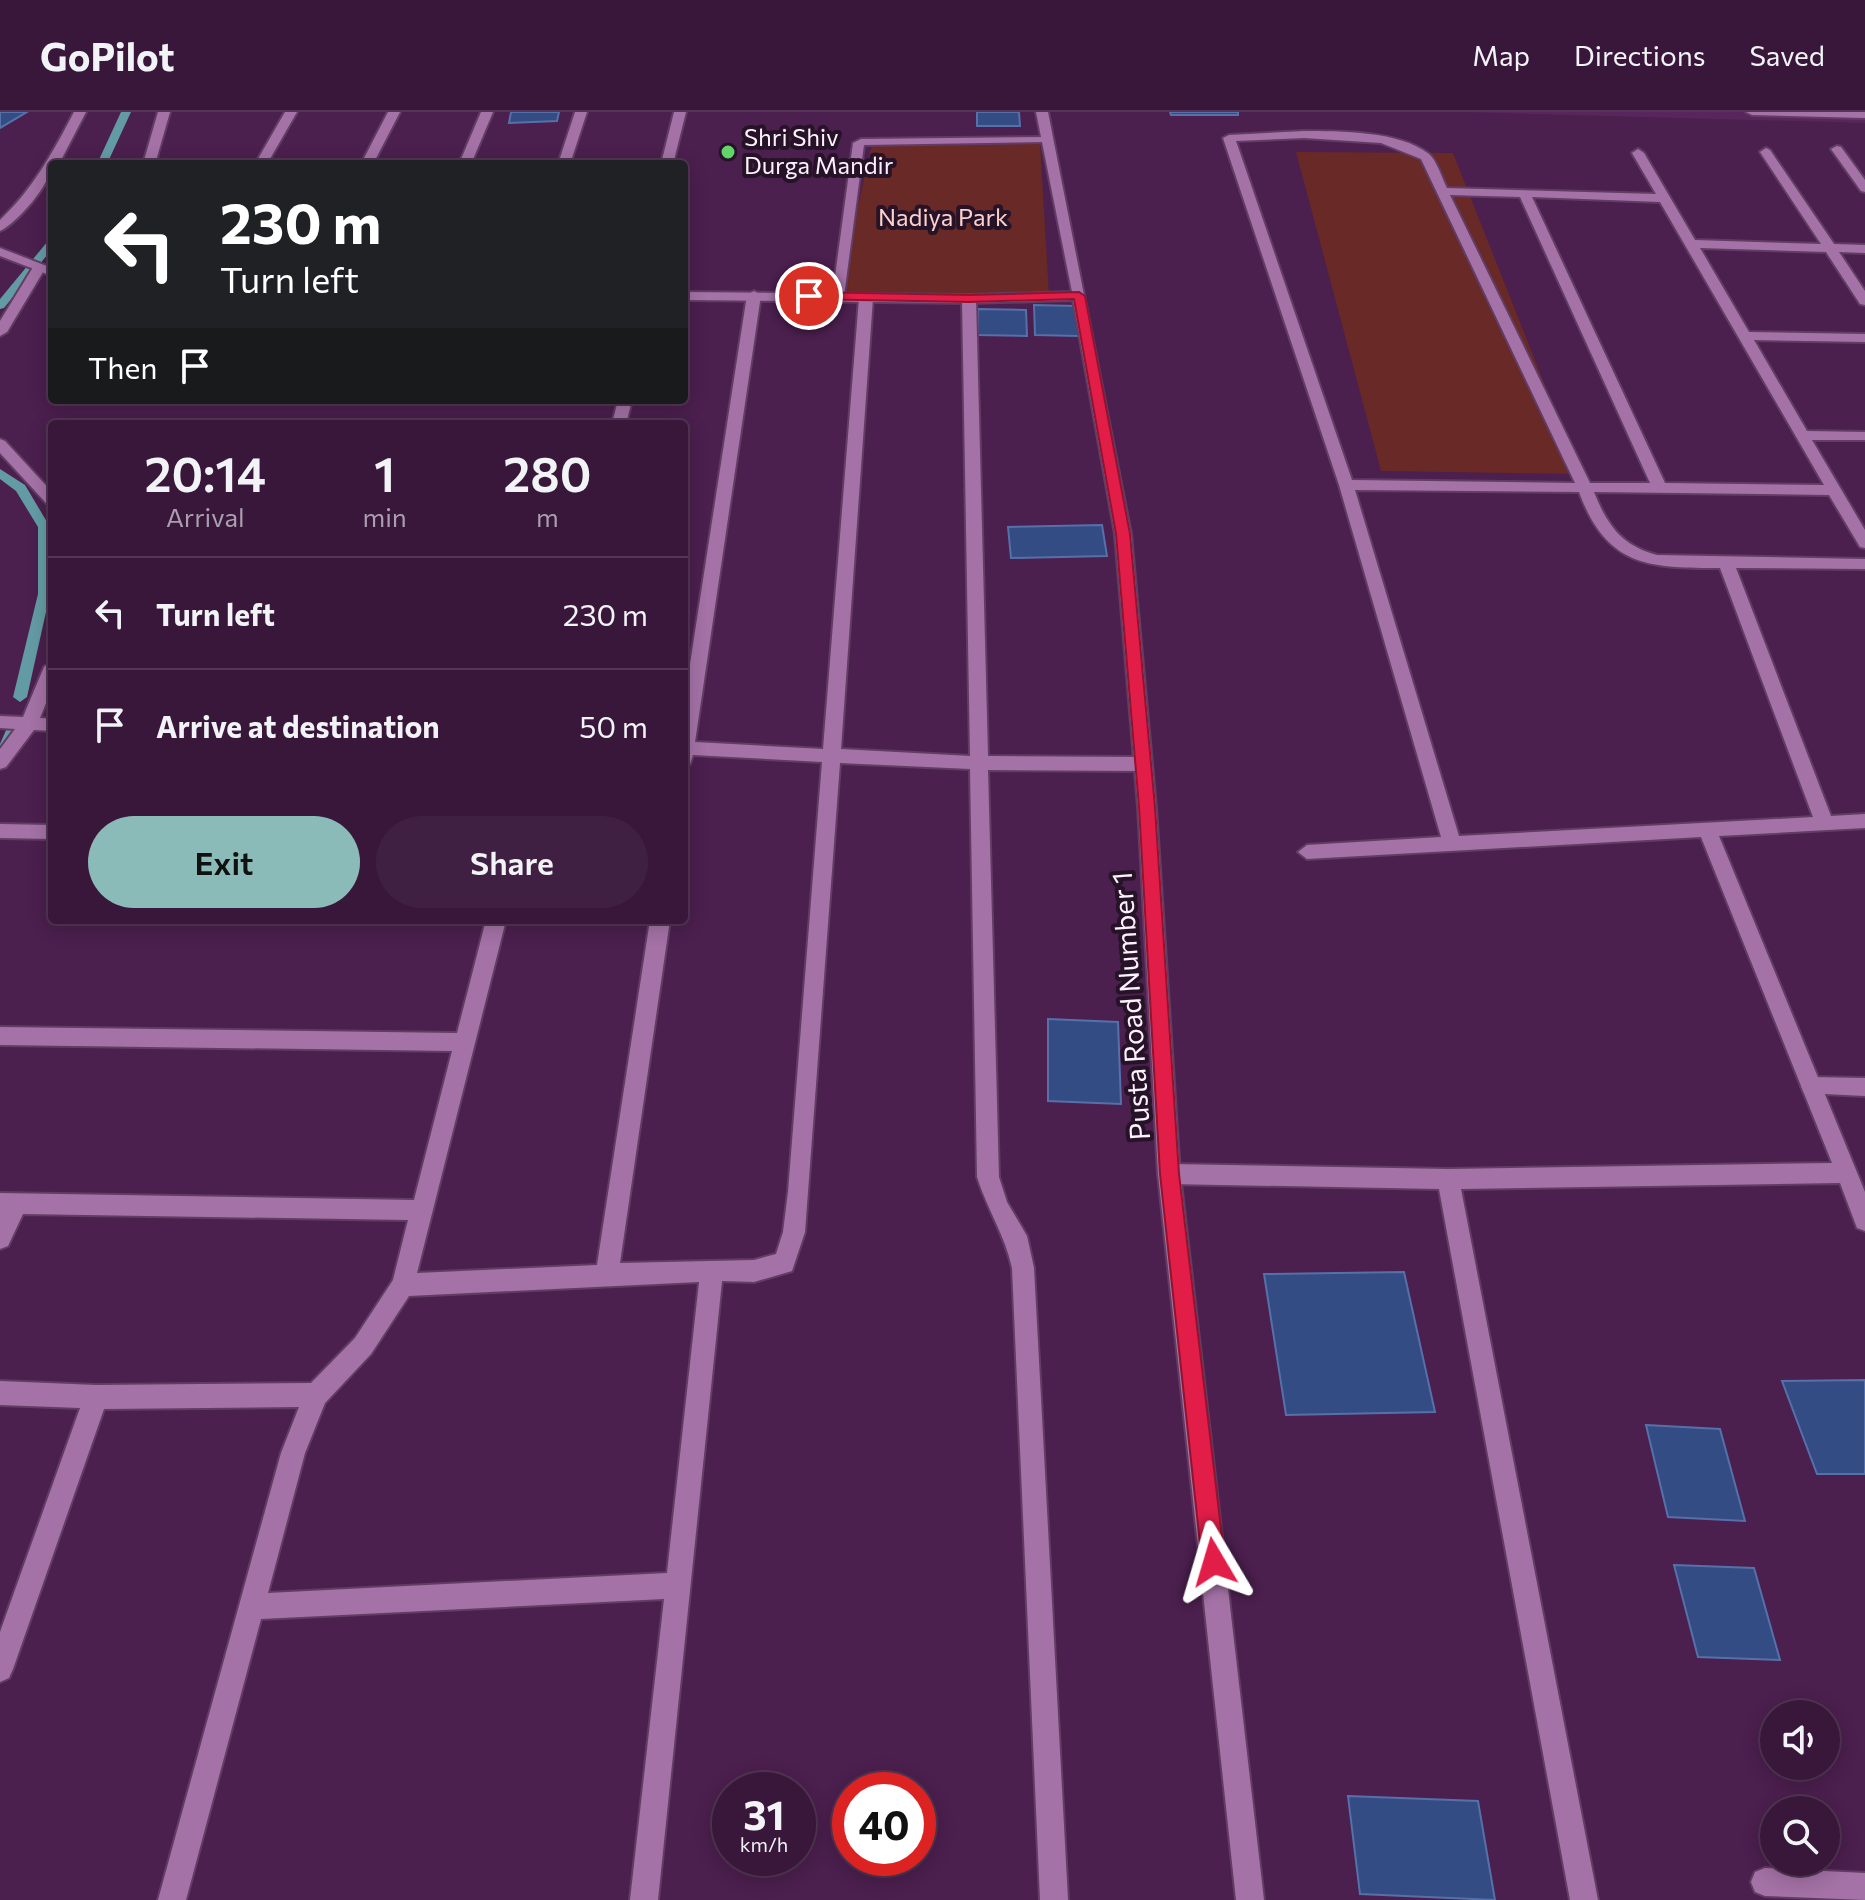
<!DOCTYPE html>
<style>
:root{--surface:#38173a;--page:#3f2042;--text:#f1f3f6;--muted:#ab9faf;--line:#523654;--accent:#8bbbb9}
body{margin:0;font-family:Commissioner,sans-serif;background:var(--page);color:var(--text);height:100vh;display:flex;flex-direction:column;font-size:30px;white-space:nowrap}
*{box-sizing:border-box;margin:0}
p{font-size:26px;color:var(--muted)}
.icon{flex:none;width:44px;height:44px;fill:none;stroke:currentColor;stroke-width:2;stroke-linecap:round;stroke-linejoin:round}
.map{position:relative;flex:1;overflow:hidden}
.drawer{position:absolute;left:48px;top:308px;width:640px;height:504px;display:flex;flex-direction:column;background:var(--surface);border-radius:8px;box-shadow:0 4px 20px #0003,0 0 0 2px var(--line)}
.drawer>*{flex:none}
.guide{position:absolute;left:48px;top:48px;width:640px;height:244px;border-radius:8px;box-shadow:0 4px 20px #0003,0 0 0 2px var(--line);background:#202124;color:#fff;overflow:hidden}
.buttons{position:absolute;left:1760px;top:1588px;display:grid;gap:16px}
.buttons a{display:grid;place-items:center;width:80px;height:80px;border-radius:50%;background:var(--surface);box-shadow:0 4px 20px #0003,0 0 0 2px var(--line);font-size:40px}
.speed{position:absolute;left:712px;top:1660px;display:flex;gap:16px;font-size:40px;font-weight:700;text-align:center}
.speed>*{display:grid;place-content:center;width:104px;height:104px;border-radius:50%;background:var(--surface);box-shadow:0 4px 20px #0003,0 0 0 2px var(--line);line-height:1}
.speed small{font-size:20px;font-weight:400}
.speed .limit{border:12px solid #d22;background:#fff;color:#111}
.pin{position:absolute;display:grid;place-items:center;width:68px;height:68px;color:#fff;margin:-34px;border:4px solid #fff;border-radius:50%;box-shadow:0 2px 8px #0007}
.me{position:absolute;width:88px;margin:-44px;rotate:353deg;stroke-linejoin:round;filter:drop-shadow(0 0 6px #0008)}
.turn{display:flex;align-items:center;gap:28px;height:168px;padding:0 40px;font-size:36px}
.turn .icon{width:104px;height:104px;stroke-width:2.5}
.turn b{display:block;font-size:56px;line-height:68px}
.then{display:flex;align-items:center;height:76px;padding:0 40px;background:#0003;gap:16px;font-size:30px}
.eta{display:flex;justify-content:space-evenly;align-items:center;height:136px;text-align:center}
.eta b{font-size:48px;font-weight:600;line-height:56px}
.action{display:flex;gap:16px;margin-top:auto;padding:16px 40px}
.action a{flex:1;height:92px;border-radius:48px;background:var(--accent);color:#111;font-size:32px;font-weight:600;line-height:92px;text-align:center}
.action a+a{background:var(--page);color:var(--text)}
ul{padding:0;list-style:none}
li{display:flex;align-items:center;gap:24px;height:112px;padding:0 40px;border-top:2px solid var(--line)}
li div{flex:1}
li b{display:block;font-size:30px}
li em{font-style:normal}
header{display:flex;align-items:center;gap:48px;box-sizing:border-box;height:112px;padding:0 40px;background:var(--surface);border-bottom:2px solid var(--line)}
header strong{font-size:38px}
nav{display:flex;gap:44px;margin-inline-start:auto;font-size:28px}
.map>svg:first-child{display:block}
.built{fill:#58265c}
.green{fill:#692926}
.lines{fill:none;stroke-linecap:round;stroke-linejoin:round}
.stream{fill:#639ba4;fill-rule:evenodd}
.building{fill:#344c84;stroke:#5670aa;stroke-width:2}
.lane-casing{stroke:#613c63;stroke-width:4}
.street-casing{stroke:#613c63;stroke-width:4}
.secondary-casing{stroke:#613c63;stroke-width:4}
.lane{fill:#a472a6;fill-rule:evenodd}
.street{fill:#a472a6;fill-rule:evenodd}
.secondary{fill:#a472a6;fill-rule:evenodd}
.route{fill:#e11d48;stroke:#92132f;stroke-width:2}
.poi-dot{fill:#61d46a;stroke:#261327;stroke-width:3}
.labels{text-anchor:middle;stroke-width:8;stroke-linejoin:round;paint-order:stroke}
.far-poi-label{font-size:24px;fill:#fcf1fc;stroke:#261327;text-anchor:start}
.far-park-label{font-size:24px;fill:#fdd0cb;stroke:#261327}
.street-label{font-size:28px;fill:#fcf1fc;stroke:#261327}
</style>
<header>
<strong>GoPilot</strong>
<nav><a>Map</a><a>Directions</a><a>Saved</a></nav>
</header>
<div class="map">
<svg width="1865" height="1788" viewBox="0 0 1865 1788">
<rect width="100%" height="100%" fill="#4b1f4e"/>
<polygon class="built" points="1463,0 1865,0 1865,11"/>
<g class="green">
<polygon points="873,28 1040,31 1049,183 837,184"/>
<polygon points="1296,40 1453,41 1580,362 1381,359"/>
</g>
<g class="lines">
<g class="stream">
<polygon points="121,0 131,0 107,52 97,52"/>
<polygon points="52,128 52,137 4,196 0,197 0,187 48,129"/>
<polygon points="0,357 25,373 50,415 50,482 27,585 20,590 13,585 38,482 38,415 16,379 0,367"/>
<polygon points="12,615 19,620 5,652 0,653 0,632 7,616"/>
</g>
</g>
<g class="building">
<polygon points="0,0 27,0 0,16"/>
<polygon points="511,0 559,0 557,9 509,11"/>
<polygon points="977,0 1019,0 1020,14 977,14"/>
<polygon points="1170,0 1238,0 1238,3 1171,3"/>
<polygon points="279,48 321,49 320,52 276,52"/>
<polygon points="1034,193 1077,194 1078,224 1035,223"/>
<polygon points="978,197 1026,198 1027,224 978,223"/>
<polygon points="1102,413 1107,444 1011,446 1008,415"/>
<polygon points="1048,907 1118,910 1121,992 1048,989"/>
<polygon points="1404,1160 1435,1300 1286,1303 1264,1162"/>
<polygon points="1865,1268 1865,1362 1817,1362 1782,1269"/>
<polygon points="1646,1313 1720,1317 1745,1409 1668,1405"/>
<polygon points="1674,1453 1754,1456 1780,1548 1698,1545"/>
<polygon points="1348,1684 1478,1689 1495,1788 1360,1782"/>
</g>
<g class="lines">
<g class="lane-casing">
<g id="lane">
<polygon points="1746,0 1865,0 1865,6 1752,3"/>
<polygon points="1811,965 1865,966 1865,984 1804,981 1801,974 1804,967"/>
</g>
</g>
<g class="street-casing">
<g id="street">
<path d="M74 0H86L59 52H52C52 71 17 111 0 119V108C33 77 53 40 74 0Z"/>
<polygon points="285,0 297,0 267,52 255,52"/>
<polygon points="388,0 400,0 373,52 361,52"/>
<polygon points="481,0 493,0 471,52 459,52"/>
<polygon points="575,0 587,0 570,52 558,52"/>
<polygon points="674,0 686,0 673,52 661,52"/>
<path d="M1304 19C1340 19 1400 19 1429 42 1437 49 1442 66 1447 76L1656 82 1632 41 1638 37 1644 41 1695 128 1821 132 1760 40 1766 36 1770 38 1834 132 1865 133V141L1839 140 1865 179V193L1860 192 1826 140 1700 136 1749 220 1865 222V230L1754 228 1807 319 1865 320V328H1812L1865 418V436L1860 435 1829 383 1594 380C1607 413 1622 434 1657 443L1865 447V457L1736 456 1831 704 1865 702V716L1719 724 1865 1080V1119L1857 1116 1840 1071 1461 1077 1598 1788H1570L1439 1077 1169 1072 1161 1069 1158 1062 1161 1055 1169 1052 1448 1057 1832 1051 1701 725 1307 747 1298 740 1307 733 1441 725 1339 373 1223 26 1229 23ZM1304 26 1381 31 1421 47 1575 371 1352 368 1236 29ZM1450 83 1520 85 1650 371H1590ZM1532 85 1660 90 1824 373 1665 371ZM1355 378 1579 380C1607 455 1648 456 1720 456L1813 705 1459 724Z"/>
<polygon points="1049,25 1051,27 1045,30 864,33 844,184 832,187 853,31 861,27"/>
<polygon points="1837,34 1841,35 1865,68 1865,80 1861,79 1831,37"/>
<polygon points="35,152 46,155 7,220 0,224 0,209"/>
<path d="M754 179 761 183 695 630 823 637 859 186 866 182 873 186 841 637 970 644 962 187 969 183 976 187 988 644 1143 645 1152 652 1143 659 988 658 999 1065 1007 1090 1027 1124 1034 1156 1068 1788H1040L1012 1156C1005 1123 987 1097 977 1065L970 657 840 651 805 1120 792 1159 754 1170 722 1169 658 1788H630L664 1487 261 1507 186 1788H158L281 1341 299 1295 104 1297 13 1557 9 1566 0 1570V1520L80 1296 0 1293V1269L96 1273 311 1271 355 1226 393 1168 408 1108 23 1102 8 1134 0 1137V1081L414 1088 452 939 0 933V915L457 921 486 808H506L417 1161 597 1153 650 808H670L620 1151 754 1148 776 1142 783 1120 788 1080 822 650 693 643 690 652 684 654V591L747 183ZM699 1170 667 1461 268 1481 305 1341 325 1291 371 1242 409 1184Z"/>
<polygon points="618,288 632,288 626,312 612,312"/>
<polygon points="0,327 5,329 52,380 52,394 47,392 0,341"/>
<polygon points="52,549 52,576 40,606 52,607 52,619 34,618 6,655 0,657 0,637 15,617 0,616 0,604 23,605 44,555"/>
<polygon points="0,712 52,713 52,727 0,726"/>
<polygon points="1765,1756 1865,1761 1865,1788 1765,1784 1755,1780 1751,1770 1755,1760"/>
</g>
</g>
<g class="secondary-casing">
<g id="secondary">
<polygon points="158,0 170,0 155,52 143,52"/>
<polygon points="1036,0 1048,0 1131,422 1156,695 1180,1062 1264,1788 1236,1788 1158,1062 1138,695 1115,422 1073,188 969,191 684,188 684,180 969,183 1072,180"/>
<polygon points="0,136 52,156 52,164 0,144"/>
</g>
</g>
<use href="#lane" class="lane"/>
<use href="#street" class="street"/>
<use href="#secondary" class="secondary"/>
</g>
<polygon class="route" points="809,180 969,183 1079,180 1085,184 1130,422 1155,695 1179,1062 1225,1450 1222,1458 1214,1461 1205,1458 1202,1450 1160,1062 1139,695 1116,422 1074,187 969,190 805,187 805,181"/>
<circle class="poi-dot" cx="728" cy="40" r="8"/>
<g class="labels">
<g class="far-poi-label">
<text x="744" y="34">Shri Shiv<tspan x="744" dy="28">Durga Mandir</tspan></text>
</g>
<g class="far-park-label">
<text x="943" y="114">Nadiya Park</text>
</g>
<g class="street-label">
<text transform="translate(1131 894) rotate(-94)" y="10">Pusta Road Number 1</text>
</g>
</g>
</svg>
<div class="buttons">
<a><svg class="icon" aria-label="sound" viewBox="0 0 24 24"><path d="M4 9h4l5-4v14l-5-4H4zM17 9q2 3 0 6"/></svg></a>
<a><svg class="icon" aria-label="search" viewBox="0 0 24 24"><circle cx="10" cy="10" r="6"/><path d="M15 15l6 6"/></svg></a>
</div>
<div class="speed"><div>31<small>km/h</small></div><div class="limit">40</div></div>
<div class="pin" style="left:809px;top:184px;background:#d93025"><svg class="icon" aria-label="arrive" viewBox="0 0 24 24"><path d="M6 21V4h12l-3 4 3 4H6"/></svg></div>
<svg class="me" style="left:1214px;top:1450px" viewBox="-20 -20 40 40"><path d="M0-17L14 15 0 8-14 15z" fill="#e11d48" stroke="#fff" stroke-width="4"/></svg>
<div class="guide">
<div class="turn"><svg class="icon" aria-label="left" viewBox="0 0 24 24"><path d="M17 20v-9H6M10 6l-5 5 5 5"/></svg><div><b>230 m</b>Turn left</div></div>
<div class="then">Then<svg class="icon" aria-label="arrive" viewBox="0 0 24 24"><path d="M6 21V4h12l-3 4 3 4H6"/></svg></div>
</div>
<section class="drawer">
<div class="eta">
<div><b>20:14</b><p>Arrival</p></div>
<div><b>1</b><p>min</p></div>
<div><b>280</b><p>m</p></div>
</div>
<ul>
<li><svg class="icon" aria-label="left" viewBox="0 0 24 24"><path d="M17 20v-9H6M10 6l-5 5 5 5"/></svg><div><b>Turn left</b></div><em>230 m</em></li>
<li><svg class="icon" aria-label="arrive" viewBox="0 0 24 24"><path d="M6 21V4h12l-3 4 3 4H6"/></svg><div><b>Arrive at destination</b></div><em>50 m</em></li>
</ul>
<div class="action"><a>Exit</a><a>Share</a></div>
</section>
</div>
